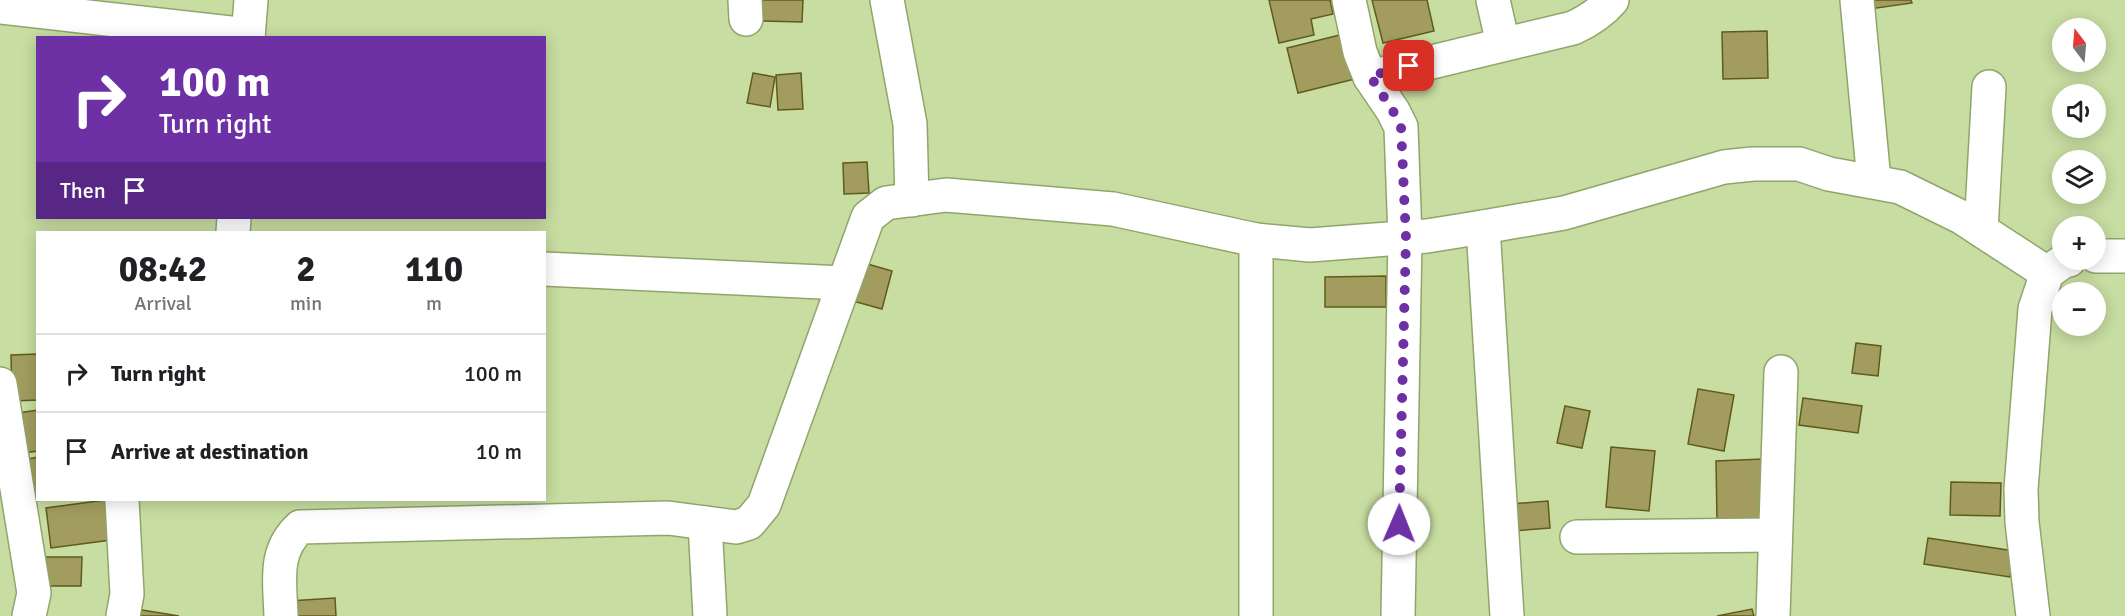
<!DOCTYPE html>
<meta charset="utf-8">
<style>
:root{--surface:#fff;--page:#f2f2f2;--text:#202124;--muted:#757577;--line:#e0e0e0}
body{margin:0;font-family:Signika,sans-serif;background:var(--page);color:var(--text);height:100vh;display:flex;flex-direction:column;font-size:22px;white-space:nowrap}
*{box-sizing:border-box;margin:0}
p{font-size:20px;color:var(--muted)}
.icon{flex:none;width:33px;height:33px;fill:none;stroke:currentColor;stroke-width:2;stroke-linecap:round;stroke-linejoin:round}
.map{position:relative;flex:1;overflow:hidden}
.sheet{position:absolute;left:36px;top:231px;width:510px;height:270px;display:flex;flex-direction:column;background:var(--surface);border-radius:0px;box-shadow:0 3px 15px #0003}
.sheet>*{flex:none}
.guide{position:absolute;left:36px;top:36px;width:510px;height:183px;border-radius:0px;box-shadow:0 3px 15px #0003;background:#6e30a5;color:#fff;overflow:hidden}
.needle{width:39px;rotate:344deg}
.tools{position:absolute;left:2052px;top:18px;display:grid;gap:12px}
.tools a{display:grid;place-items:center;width:54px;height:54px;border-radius:50%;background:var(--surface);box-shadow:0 3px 15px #0003;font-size:30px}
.pin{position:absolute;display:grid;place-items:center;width:51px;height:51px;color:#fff;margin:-26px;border-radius:12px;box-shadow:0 3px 9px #0006}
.me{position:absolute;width:66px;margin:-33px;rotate:1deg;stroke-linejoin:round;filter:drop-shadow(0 0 4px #0008)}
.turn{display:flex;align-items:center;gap:21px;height:126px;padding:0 24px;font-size:27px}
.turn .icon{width:78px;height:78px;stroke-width:2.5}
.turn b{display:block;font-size:42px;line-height:51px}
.then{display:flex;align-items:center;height:57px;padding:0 24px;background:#0003;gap:12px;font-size:22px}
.eta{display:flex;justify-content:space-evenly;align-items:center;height:102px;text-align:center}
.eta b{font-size:36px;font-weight:700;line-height:42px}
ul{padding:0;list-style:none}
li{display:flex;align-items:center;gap:18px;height:78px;padding:0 24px;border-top:2px solid var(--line)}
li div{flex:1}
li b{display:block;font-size:22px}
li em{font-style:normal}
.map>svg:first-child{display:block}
.building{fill:#a29d5f;stroke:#605b1b;stroke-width:1.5}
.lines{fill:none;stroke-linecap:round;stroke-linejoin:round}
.minor-casing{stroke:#90a56b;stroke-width:36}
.minor{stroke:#fff;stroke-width:33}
.route{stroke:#6e30a5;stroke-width:10;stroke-dasharray:0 18}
</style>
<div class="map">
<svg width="2125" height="616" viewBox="0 0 2125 616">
<rect width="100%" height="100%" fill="#c7dda1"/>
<g class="building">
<polygon points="757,0 803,0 802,22 757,21"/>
<polygon points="1269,0 1330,0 1333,14 1311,19 1314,35 1279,43"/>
<polygon points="1372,0 1427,0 1434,31 1383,43"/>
<polygon points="1861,0 1911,0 1912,3 1863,10"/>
<polygon points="1767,31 1768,78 1723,79 1722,32"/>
<polygon points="1344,34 1355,79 1298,93 1287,48"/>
<polygon points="753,73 775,77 770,107 747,103"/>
<polygon points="801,73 803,109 778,110 776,75"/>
<polygon points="867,162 869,193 844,194 843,163"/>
<polygon points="864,263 892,271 882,309 853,301"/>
<polygon points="1386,276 1386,307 1325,307 1325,277"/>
<polygon points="1856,343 1881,346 1878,376 1852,373"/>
<polygon points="38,354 38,400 12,401 11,355"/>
<polygon points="1698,389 1734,395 1724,451 1688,444"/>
<polygon points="1803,398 1862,406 1858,433 1799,425"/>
<polygon points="1565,406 1590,411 1582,448 1557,443"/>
<polygon points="38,410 38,451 23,453 18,413"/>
<polygon points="1611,447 1655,451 1649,511 1606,507"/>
<polygon points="38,457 38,500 44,500 34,501 28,459"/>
<polygon points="1763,459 1765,519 1717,521 1716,461"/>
<polygon points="1951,482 2001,483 2000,516 1950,515"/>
<polygon points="105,500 111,540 51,548 46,508"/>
<polygon points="1548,501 1550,528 1512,531 1510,504"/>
<polygon points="1928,538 2014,551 2010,577 1924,564"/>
<polygon points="40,557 82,557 81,586 39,586"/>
<polygon points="335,598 336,616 290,616 289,601"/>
<polygon points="136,609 179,616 134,616"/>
<polygon points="1752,609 1754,616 1717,616"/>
</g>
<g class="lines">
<g class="minor-casing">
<g id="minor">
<polyline points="745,0 746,19"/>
<polyline points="887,0 910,124 912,200"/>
<polyline points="1349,0 1360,52 1370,77 1393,111 1401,127 1405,238 1398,616"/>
<polyline points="1493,0 1503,44"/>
<polyline points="1857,0 1874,181"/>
<polyline points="0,7 248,35"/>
<polyline points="248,38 251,0"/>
<path d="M1370 77 1573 28C1588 21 1601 13 1612 0"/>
<polyline points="1483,227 1507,616"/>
<polyline points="1981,230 1989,87"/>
<polyline points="233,232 234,218"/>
<polyline points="2096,256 2125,256"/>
<polyline points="544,269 844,283"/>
<polyline points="0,384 34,593 29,616"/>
<polyline points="122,500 127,594 123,616"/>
<polyline points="705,523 710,616"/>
<polyline points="1577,537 1775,535"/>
<path d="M281 616C280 582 273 552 300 527L668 518 736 527 749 523 764 505 868 217 886 203 946 195 1113 209 1256 240 1310 245 1427 236 1483 227 1564 213 1724 167 1753 164H1799L1829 174 1900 187 1961 217 2047 273"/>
<polyline points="1256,616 1256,240"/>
<polyline points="1773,616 1781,372"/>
<polyline points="2033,616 2022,522 2021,489 2035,309 2047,273 2065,260 2069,260"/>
</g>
</g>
<use href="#minor" class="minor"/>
</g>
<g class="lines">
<polyline class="route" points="1399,524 1406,238 1401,127 1393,111 1370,76 1409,66"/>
</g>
</svg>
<div class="tools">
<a><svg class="needle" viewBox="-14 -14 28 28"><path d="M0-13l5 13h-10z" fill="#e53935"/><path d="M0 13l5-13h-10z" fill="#757577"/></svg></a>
<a><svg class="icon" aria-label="sound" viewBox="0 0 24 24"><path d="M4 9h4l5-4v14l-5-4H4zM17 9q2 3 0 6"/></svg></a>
<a><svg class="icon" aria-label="layers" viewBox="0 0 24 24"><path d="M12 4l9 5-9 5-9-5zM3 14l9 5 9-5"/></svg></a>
<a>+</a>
<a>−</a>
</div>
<div class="pin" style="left:1409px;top:66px;background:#d93025"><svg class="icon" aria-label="arrive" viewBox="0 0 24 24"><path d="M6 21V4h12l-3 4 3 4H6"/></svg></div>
<svg class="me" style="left:1399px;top:524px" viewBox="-20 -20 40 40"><circle r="19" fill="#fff"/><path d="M0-13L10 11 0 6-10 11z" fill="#6e30a5"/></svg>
<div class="guide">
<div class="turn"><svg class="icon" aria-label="right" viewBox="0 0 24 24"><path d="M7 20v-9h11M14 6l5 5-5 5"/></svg><div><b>100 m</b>Turn right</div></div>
<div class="then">Then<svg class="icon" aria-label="arrive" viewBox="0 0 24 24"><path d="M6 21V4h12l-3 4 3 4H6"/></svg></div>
</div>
<section class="sheet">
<div class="eta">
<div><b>08:42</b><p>Arrival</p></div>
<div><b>2</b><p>min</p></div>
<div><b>110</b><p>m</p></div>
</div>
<ul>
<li><svg class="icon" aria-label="right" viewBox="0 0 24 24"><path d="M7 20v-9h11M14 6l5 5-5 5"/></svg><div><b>Turn right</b></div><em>100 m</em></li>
<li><svg class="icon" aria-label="arrive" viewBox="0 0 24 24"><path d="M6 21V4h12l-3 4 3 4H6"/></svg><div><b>Arrive at destination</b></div><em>10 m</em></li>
</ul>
</section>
</div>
